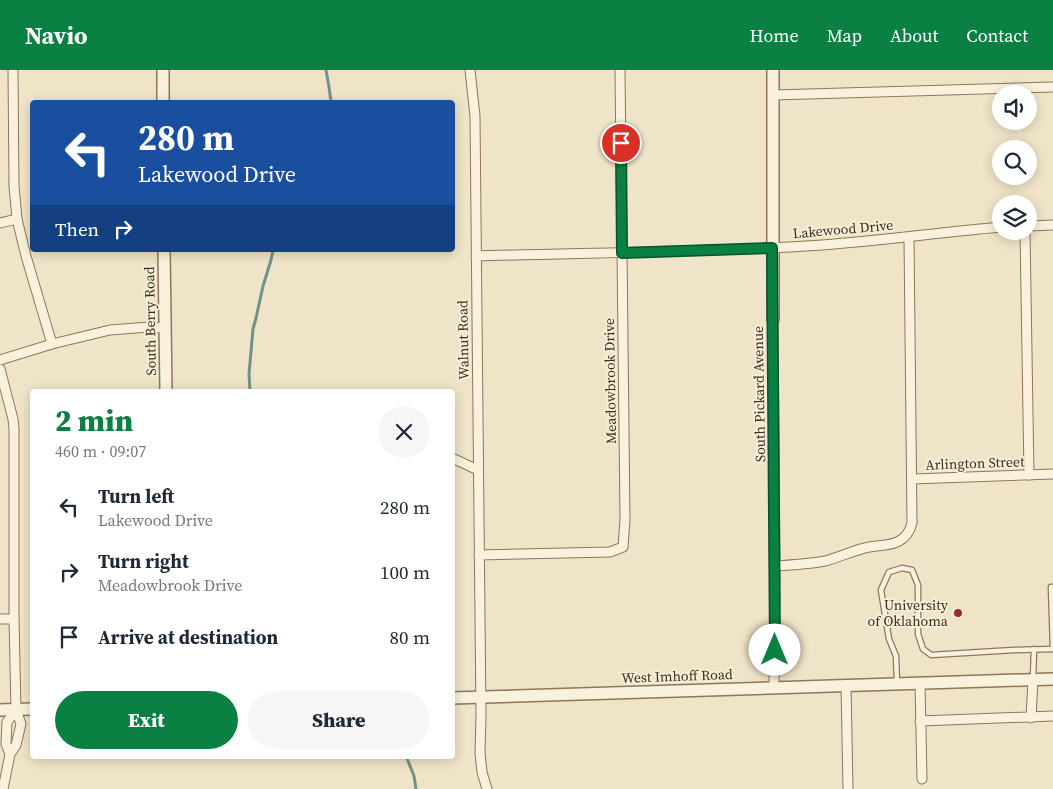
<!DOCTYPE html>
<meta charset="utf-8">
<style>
:root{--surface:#fff;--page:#f6f6f7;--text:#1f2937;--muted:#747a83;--accent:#0b8043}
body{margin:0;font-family:"Source Serif 4",serif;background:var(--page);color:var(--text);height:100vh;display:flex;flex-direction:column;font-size:19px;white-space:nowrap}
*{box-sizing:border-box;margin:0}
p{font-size:16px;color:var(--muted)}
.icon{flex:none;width:28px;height:28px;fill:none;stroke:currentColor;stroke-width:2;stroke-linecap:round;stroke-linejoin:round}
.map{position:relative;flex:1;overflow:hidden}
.drawer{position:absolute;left:30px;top:319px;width:425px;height:370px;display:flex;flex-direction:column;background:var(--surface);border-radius:5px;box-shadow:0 2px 12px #0003}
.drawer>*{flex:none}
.banner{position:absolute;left:30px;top:30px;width:425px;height:152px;border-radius:5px;box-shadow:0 2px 12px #0003;background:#1a4fa0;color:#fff;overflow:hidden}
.buttons{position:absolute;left:992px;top:15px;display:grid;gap:10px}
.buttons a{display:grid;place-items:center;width:45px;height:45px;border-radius:50%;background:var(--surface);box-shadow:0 2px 12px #0003;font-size:25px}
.pin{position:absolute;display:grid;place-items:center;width:42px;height:42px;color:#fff;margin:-21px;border:2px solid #fff;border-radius:50%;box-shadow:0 1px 5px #0007}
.me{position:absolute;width:55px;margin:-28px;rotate:0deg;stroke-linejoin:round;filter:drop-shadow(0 0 4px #0008)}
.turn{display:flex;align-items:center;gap:18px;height:105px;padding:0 25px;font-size:22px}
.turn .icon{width:65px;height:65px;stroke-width:2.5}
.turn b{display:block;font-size:35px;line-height:42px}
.then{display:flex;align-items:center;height:48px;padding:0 25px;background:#0003;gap:10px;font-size:19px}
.round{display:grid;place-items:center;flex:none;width:52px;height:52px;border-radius:26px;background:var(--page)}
.head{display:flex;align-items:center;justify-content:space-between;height:85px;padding:0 25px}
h1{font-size:30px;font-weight:800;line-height:38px;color:var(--accent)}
.action{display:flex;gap:10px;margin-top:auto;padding:10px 25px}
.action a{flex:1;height:58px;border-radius:30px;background:var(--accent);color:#fff;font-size:20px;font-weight:800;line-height:58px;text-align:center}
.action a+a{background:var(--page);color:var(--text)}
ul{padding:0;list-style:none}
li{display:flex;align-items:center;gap:15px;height:65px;padding:0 25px}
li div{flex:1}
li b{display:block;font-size:19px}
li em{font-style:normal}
header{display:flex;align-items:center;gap:30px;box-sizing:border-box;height:70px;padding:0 25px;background:var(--accent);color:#fff}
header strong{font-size:24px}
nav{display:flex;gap:28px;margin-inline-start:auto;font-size:18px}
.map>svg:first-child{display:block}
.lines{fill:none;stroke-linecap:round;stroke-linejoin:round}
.stream{stroke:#6f938a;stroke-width:3}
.service-casing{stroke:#8d765c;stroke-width:7}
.minor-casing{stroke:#8d765c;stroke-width:11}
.tertiary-casing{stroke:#8d765c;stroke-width:14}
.service{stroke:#faf1dc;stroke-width:4.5}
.minor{stroke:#faf1dc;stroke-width:9}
.tertiary{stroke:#faf1dc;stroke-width:11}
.route-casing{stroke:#07532c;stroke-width:12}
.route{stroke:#0b8043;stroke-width:9}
.poi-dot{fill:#9e2a2b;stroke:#f7eed8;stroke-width:2}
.labels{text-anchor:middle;stroke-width:4;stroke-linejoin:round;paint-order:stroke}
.street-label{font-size:14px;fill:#3d2e20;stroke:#f7eed8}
.poi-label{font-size:14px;fill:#3d2e20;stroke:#f7eed8;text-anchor:end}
</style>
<header>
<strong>Navio</strong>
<nav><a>Home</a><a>Map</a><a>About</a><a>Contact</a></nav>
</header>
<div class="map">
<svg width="1053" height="719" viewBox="0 0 1053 719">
<rect width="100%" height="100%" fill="#f0e4c8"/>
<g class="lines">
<g class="stream">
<polyline points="326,0 329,17 331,32"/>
<polyline points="250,321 249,304 253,259 256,248 263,216 271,190 273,180"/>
<polyline points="406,686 414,706 416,719"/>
</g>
<g class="service-casing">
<g id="service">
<polyline points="1053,579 1051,517 1053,517"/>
<polyline points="1033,608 1034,579"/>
<polyline points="897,612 896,586 889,569 881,520 889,502 902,498 912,500 918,515 918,564 923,579 931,585 1014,580 1053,579"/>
</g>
</g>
<g class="minor-casing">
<g id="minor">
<polyline points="13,0 14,116 17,149 26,186 52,274"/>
<polyline points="470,0 475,46 481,646 480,683 482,702 487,719"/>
<polyline points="773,25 1053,17"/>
<polyline points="0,153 17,149"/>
<polyline points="1029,156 1053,155"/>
<polyline points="1025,161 1029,405"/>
<path d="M476 186C581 183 686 182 790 177 861 174 931 163 1001 157"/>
<polyline points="773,249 775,496 774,618"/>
<polyline points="0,290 52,274 110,260 149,257 165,258"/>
<polyline points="0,299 13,349 14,359 14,549 16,640 21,654 16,675 10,684 3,719"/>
<polyline points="452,388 478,400"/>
<polyline points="912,409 1053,404"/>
<polyline points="479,485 610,482 623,477 625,450 620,0"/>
<path d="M775 496C792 495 809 494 825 491 840 487 854 480 869 477 879 475 891 476 899 471 907 467 910 461 912 453L909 168"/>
<polyline points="0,549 14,549"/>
<polyline points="920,613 922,709"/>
<polyline points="846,615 848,719"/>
<polyline points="1031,648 1033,610"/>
<polyline points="920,651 1053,646"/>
<polyline points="10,684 6,674 7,652 16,640"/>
</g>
</g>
<g class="tertiary-casing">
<g id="tertiary">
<polyline points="163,0 163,32"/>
<polyline points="164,180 166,321"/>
<polyline points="773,249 773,0"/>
<polyline points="452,628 1053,609"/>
<polyline points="0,640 32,639"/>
</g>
</g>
<use href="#service" class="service"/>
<use href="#minor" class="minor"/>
<use href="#tertiary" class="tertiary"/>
</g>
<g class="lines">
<g class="route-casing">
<polyline id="route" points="621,73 622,183 772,178 775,580"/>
</g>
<use href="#route" class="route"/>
</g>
<circle class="poi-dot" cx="958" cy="543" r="5"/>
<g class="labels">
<g class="street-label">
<text transform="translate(843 159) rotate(-5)" y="5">Lakewood Drive</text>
<text transform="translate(150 251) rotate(-91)" y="5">South Berry Road</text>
<text transform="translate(463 270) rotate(-91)" y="5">Walnut Road</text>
<text transform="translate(610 311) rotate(-91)" y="5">Meadowbrook Drive</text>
<text transform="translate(759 324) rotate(-91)" y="5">South Pickard Avenue</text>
<text transform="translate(975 393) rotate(-2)" y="5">Arlington Street</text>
<text transform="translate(677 606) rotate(-2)" y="5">West Imhoff Road</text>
</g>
<g class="poi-label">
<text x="948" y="540">University<tspan x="948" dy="16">of Oklahoma</tspan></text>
</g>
</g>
</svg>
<div class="buttons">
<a><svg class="icon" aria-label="sound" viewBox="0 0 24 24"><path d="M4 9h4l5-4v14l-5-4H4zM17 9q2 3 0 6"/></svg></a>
<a><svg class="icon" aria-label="search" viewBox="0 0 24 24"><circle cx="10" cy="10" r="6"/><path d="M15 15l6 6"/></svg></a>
<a><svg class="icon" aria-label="layers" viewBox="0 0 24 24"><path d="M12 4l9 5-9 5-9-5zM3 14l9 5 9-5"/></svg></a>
</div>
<div class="pin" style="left:621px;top:73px;background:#d93025"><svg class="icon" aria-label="arrive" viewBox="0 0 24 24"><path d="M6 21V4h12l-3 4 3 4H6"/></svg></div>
<svg class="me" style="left:775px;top:580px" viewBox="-20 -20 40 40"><circle r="19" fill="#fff"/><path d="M0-13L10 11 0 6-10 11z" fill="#0b8043"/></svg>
<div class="banner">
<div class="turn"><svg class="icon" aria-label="left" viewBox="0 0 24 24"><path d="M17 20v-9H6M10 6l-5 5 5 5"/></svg><div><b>280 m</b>Lakewood Drive</div></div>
<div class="then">Then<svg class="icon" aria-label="right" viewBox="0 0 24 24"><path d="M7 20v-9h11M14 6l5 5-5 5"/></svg></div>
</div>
<section class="drawer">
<div class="head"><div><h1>2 min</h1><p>460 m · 09:07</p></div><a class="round"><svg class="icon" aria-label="close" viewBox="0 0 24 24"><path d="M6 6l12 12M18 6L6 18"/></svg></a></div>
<ul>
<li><svg class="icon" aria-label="left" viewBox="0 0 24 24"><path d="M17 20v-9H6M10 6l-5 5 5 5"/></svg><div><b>Turn left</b><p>Lakewood Drive</p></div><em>280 m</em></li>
<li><svg class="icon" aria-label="right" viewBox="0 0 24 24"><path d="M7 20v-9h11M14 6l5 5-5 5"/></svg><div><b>Turn right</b><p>Meadowbrook Drive</p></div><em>100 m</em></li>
<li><svg class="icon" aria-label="arrive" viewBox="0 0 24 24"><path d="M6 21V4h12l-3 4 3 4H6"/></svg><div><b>Arrive at destination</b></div><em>80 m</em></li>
</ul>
<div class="action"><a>Exit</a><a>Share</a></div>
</section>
</div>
